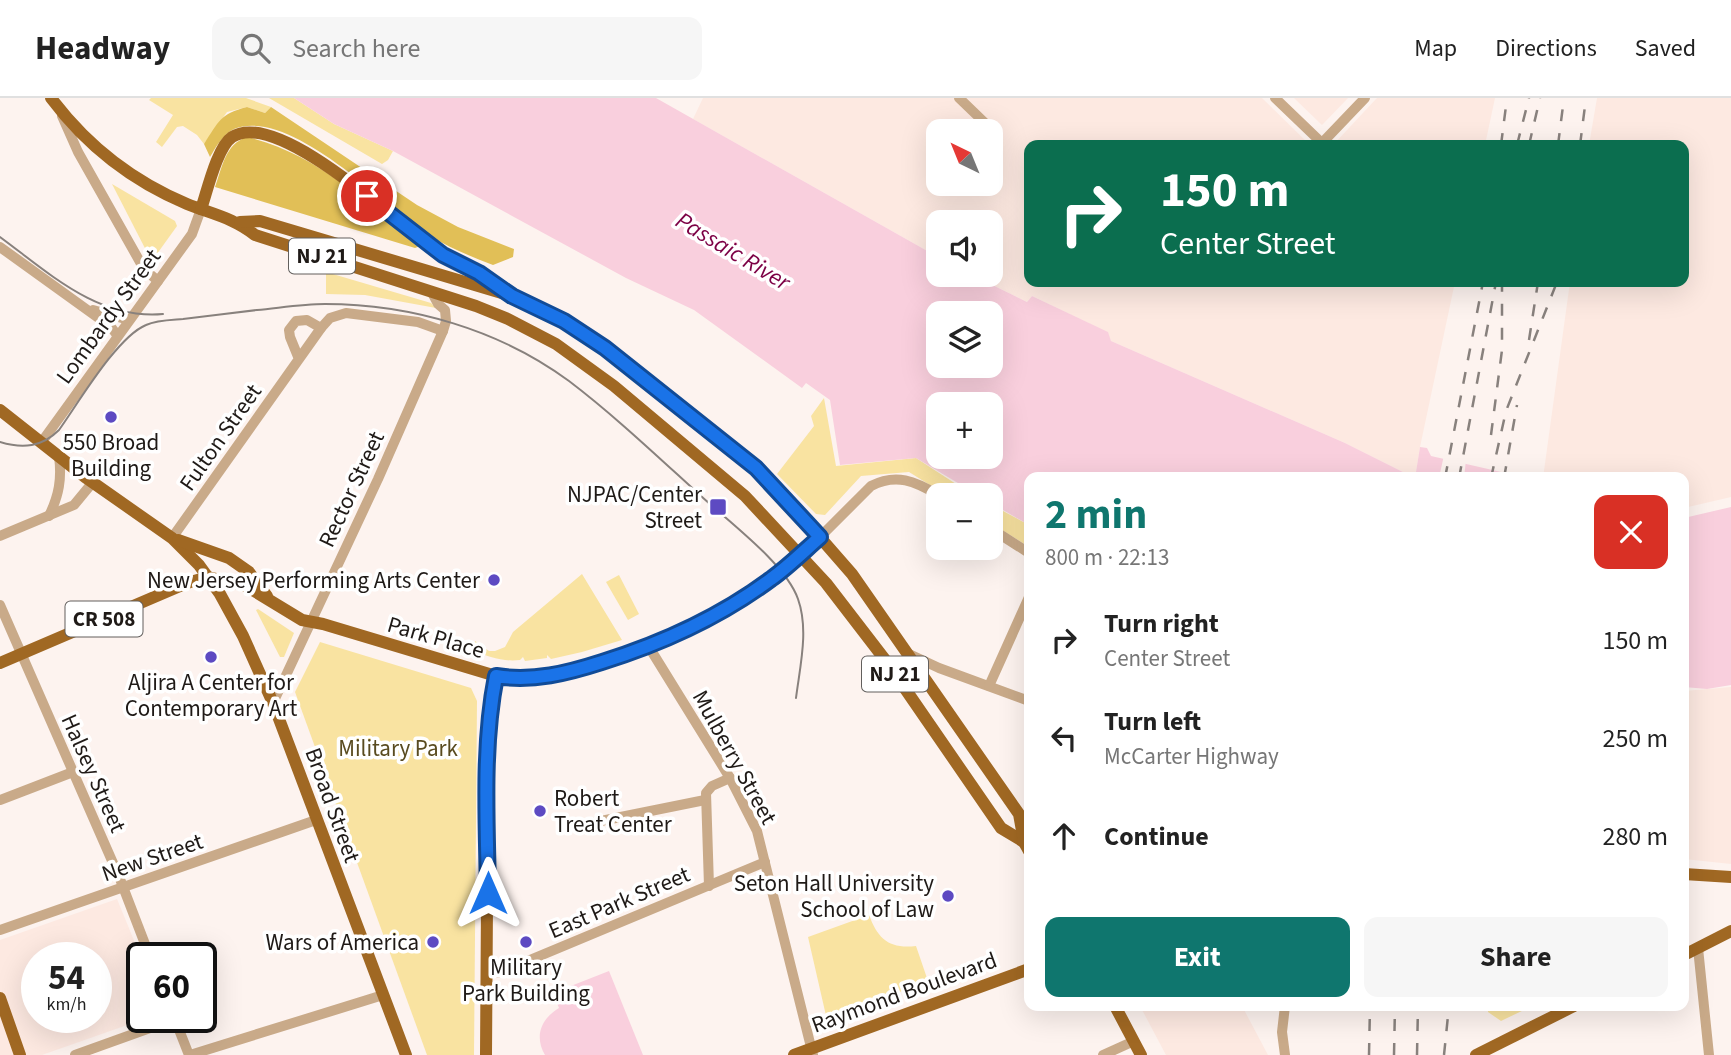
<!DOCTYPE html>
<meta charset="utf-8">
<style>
:root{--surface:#fff;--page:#f6f6f6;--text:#222;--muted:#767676;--line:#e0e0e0;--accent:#0f766e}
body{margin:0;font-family:"Source Sans 3",sans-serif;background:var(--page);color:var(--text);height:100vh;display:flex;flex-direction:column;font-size:26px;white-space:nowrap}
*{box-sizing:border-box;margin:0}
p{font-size:23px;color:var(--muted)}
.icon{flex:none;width:38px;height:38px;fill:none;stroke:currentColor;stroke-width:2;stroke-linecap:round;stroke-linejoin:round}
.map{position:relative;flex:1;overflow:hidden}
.drawer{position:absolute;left:1024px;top:374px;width:665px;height:539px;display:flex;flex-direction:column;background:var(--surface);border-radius:14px;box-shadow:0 7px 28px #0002}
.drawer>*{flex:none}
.guide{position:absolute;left:1024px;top:42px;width:665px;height:147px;border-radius:14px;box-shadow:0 7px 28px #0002;background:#0b6e4f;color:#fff;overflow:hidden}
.needle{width:46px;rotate:317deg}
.tools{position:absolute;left:926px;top:21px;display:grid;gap:14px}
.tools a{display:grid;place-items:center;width:77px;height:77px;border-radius:14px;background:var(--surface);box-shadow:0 7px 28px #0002;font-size:35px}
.speed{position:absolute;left:21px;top:844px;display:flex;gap:14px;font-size:35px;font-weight:700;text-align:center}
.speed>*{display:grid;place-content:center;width:91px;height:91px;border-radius:50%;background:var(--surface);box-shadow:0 7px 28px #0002;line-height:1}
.speed small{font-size:18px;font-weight:400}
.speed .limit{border:4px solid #111;border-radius:10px;background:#fff;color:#111}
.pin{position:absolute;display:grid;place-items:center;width:60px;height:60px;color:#fff;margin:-30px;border:4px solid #fff;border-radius:50%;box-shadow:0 2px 7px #0007}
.me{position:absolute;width:77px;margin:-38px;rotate:0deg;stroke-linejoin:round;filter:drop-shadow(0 0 5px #0008)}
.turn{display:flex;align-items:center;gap:24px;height:147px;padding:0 21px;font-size:32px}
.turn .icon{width:91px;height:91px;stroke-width:2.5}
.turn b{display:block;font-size:49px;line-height:60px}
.round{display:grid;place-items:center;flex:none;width:74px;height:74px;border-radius:14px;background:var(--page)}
.headline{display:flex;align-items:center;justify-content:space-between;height:119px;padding:0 21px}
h1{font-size:42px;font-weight:700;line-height:52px;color:var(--accent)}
.button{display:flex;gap:14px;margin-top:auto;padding:14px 21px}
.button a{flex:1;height:80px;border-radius:14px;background:var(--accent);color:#fff;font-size:28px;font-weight:700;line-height:80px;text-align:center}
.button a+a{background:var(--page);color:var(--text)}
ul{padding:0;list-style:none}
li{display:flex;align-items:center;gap:21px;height:98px;padding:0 21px}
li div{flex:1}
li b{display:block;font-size:26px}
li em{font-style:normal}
header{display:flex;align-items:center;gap:42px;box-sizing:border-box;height:98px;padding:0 35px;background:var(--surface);border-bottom:2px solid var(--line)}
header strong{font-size:33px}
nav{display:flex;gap:38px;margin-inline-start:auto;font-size:24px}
.search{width:490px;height:63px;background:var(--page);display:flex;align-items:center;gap:18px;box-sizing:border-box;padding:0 24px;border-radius:14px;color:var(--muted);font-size:26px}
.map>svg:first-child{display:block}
.built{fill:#fde9e1;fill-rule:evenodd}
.green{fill:#f9e3a1}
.forest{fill:#e1bf57}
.water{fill:#f9cfdd;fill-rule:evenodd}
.pier{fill:#fdf3ef}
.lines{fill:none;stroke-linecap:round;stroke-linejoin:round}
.minor{stroke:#c9aa89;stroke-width:10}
.major{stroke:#a06823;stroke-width:12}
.tram{stroke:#88817d;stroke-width:2}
.rail{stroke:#88817d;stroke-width:2.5;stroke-dasharray:12 12;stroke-linecap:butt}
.route-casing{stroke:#114b97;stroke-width:18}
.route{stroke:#1a73e8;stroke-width:12}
.poi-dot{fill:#5d4ac2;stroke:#fff;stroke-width:2.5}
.labels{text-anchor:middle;stroke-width:7;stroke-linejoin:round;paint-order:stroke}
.shield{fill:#fff;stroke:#625f5d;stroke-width:2}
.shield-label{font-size:21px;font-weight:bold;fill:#1f1a17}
.street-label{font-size:23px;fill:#1f1a17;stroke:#fff}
.poi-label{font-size:23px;fill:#1f1a17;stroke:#fff;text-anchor:end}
.park-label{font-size:23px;fill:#594b20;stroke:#fff}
.water-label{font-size:24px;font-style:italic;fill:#7c0045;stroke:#fff}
</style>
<header>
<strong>Headway</strong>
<div class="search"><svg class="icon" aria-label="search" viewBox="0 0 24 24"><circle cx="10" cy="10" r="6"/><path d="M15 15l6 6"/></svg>Search here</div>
<nav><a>Map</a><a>Directions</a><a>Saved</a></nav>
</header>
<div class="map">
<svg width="1731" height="957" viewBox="0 0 1731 957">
<rect width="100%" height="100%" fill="#fdf3ef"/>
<g class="built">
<path d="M703 0H1262L1310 47H1029V184H1455L1420 349 1415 380 1345 345 1111 243 1107 234 1032 198 1027 204 972 177H990V124H938V159L693 21ZM938 33H990V86H938Z"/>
<polygon points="1294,0 1348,0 1322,27"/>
<polygon points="1377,0 1495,0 1485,47 1333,47"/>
<polygon points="1597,0 1731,0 1731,399 1684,410 1684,380 1543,380 1570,184 1684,184 1684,47 1589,47"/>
<polygon points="1731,589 1731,766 1684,761 1684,593"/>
<path d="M117 801 142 862V919H150L42 957H0V842ZM37 859H96V919H37Z"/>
<polygon points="1140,908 1242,908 1268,957 1166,957"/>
</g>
<g class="green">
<polygon points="151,0 246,0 271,9 265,15 247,9 227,14 204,46 197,37 183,28 177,29 162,49 156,44 173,17 149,2"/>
<polygon points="269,0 294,0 334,26 393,53 388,62 382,66"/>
<polygon points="112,86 175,123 177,128 154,160 150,160"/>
<polygon points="326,174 431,205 436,210 365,197 326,196"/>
<polygon points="824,300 836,368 916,360 973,397 946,397 909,374 861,378 825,417 816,416 777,376 814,328 811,318"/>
<polygon points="990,406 1029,427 1029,449 991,425"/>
<path d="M582 476 622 542 582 554 551 561 547 557V560L525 563 523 559 520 562C503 564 488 559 472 552L475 543 489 553H495L505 549 513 534Z"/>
<polygon points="619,477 639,516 628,522 606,484"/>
<polygon points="258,511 294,535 284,559 280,559 256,512"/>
<polygon points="320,544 471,590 477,603 474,957 427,957 295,594"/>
<path d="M869 817C878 841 889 851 916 848L928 883 827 922 808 839Z"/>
<polygon points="1488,908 1532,908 1501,923 1488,914"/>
</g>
<g class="forest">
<path d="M247 9 265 15 271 9 417 107 458 129 514 151 513 159 493 167C472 159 450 150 430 138 387 110 290 8 234 31 223 36 216 49 210 59L204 46C219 23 220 16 247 9Z"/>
<path d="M247 39C316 55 366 105 420 148L415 150 215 89C222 70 225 46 247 39Z"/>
</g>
<g class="water">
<path d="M294 0H656L938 159V177H972L1027 204 1032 198 1108 234 1111 243 1345 345 1415 380 1420 349 1427 350 1431 358 1510 376 1531 375 1535 380H1029V427L991 405 990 397H978L916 360 840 367 830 302 806 285 802 290 694 212 626 180 393 53 334 26ZM938 215H990V268H938ZM938 306H990V359H938Z"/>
<polygon points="1731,409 1731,587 1707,591 1684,589 1684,420"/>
<path d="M609 873 643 957H545C534 938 541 921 559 910L553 895Z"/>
</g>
<polygon class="pier" points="1444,357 1466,362 1464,380 1439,380"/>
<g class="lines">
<g class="minor">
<polyline points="959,0 985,25"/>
<polyline points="1275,0 1324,47"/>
<polyline points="62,18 78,54 144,171 158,183"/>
<polyline points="1322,45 1365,0"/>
<polyline points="0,149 111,229 117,237"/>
<polyline points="93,212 129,222"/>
<polyline points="321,230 330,220 346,215 418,224 443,233"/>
<polyline points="41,345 192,136 201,111"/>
<path d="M49 418C59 397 62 381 59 358"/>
<polyline points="990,430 1029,455"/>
<polyline points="0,438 74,407 93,384"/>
<path d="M820 439 871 388C896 375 915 383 938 397"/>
<polyline points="172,440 321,230 307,222 296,223 289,232 290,239 299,261"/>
<polyline points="0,507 120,781 150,859"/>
<polyline points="649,549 730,680 757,733 813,957"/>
<polyline points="909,556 939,570 1029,603"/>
<polyline points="989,588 1029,499"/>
<polyline points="273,605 378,381 443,233 446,223 445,212 438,206 431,193"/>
<polyline points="0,702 73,674"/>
<polyline points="586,726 705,702"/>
<polyline points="1025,741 1029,719"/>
<polyline points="709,788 706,695 712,688 730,680"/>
<polyline points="0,832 316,722"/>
<polyline points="1698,850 1709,957"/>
<polyline points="487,875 501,874 765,764"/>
<polyline points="1285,908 1282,934 1285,957"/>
<polyline points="174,919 189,957"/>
<polyline points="75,957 175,921"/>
<polyline points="190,957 383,897"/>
<polyline points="1103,957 1134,943"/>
</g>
<g class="major">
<path d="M51 0C87 48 132 83 187 106 212 116 234 120 255 137L476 208 508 221 556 246 614 288 745 398 826 485 886 563 1001 730 1024 744"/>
<path d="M201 111C207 94 217 49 232 39 276 10 396 123 431 149 453 164 478 175 500 190"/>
<polyline points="240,124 260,123 512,198 577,232 605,250 679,307 756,371 783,397 852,476 1019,716 1024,744 1029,753"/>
<polyline points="0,312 85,379 172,440 199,467 220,496 243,538 273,605 406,957"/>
<polyline points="178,442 229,460 249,474 267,498"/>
<polyline points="0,565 187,485 208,479 246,488 302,522 323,526 496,578 541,579 569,574 630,556 689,531 724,512 770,482 820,439"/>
<polyline points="1684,776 1731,779"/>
<polyline points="1684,857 1731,833"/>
<polyline points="0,900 20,957"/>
<polyline points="1115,908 1141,957"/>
<polyline points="486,957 488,655 491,606 496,578"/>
<polyline points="794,957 1029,871"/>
<polyline points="1476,957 1574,908"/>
</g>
<g class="tram">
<path d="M0 139C49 175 98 222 163 216"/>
<path d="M0 344C23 351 42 349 59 332 79 304 117 239 146 227 157 222 171 222 183 221 208 218 232 215 257 212 279 210 302 206 325 206 411 206 500 232 569 283 615 318 658 359 701 398 729 424 786 466 798 501 809 532 800 568 796 600"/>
</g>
<g class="rail">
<polyline points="1501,47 1507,0"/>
<polyline points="1517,47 1529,0"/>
<polyline points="1529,47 1540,0"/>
<polyline points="1558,47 1564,0"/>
<polyline points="1580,47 1586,0"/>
<polyline points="1529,242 1538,184"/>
<polyline points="1491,337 1502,252 1502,184"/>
<polyline points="1445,380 1483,184"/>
<polyline points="1459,380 1496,184"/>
<polyline points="1491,380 1506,313 1557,184"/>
<polyline points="1504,380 1517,307"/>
<polyline points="1369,957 1370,908"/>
<polyline points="1394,957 1395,908"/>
<polyline points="1417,957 1418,908"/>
<polyline points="1444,957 1449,908"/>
</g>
</g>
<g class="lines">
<g class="route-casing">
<path id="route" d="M367 98 443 157 479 175 512 198 564 223 605 250 756 370 820 439C804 453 788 469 771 481 720 519 663 545 602 564 568 575 533 584 496 578 482 649 487 724 488 795"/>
</g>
<use href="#route" class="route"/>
</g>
<g class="poi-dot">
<circle cx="111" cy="319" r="7"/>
<rect x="709" y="400" width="18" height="18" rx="3.5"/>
<circle cx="494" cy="482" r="7"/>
<circle cx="211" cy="559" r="7"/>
<circle cx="540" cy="713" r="7"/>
<circle cx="948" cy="798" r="7"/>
<circle cx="433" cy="844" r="7"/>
<circle cx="526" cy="844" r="7"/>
</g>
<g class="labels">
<g class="shield">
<rect x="289" y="140.5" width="66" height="35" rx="5"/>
<rect x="65.5" y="503.5" width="77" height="35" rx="5"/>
<rect x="862" y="558.5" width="66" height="35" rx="5"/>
</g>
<g class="shield-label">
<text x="322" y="165">NJ 21</text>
<text x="104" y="528">CR 508</text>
<text x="895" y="583">NJ 21</text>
</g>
<g class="street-label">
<text transform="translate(108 218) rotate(-54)" y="8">Lombardy Street</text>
<text transform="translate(220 339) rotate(-55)" y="8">Fulton Street</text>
<text transform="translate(351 391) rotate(-65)" y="8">Rector Street</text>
<text transform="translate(436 539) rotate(16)" y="8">Park Place</text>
<text transform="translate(735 659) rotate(61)" y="8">Mulberry Street</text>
<text transform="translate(94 675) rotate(66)" y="8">Halsey Street</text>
<text transform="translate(333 707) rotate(70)" y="8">Broad Street</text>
<text transform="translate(152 759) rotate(-19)" y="8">New Street</text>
<text transform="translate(619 804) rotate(-23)" y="8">East Park Street</text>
<text transform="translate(904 894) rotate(-20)" y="8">Raymond Boulevard</text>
</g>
<g class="poi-label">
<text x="111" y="352" text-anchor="middle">550 Broad<tspan x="111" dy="26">Building</tspan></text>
<text x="702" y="404">NJPAC/Center<tspan x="702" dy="26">Street</tspan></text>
<text x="480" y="490">New Jersey Performing Arts Center</text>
<text x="211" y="592" text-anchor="middle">Aljira A Center for<tspan x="211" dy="26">Contemporary Art</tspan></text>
<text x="554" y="708" text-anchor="start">Robert<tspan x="554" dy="26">Treat Center</tspan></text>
<text x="934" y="793">Seton Hall University<tspan x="934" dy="26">School of Law</tspan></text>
<text x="419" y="852">Wars of America</text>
<text x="526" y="877" text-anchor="middle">Military<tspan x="526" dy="26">Park Building</tspan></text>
</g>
<g class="park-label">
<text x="398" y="658">Military Park</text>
</g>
<g class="water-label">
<text transform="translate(733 153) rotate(31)" y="8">Passaic River</text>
</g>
</g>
</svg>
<div class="tools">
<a><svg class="needle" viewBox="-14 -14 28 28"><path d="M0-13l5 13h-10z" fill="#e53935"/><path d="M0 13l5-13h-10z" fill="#767676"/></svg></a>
<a><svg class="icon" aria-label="sound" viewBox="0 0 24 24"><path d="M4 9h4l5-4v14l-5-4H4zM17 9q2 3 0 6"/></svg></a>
<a><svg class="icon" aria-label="layers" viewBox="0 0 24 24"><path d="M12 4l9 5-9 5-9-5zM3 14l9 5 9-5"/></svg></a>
<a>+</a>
<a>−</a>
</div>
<div class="speed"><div>54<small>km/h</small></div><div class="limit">60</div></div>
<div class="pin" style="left:367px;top:98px;background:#d93025"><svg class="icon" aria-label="arrive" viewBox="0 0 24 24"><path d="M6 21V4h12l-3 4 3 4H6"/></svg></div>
<svg class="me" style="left:488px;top:795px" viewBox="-20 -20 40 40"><path d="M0-17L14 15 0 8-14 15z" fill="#1a73e8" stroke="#fff" stroke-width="4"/></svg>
<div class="guide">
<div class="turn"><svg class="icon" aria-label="right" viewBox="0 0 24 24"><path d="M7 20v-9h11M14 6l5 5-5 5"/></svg><div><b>150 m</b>Center Street</div></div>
</div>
<section class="drawer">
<div class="headline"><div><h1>2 min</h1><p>800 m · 22:13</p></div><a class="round" style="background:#d93025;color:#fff"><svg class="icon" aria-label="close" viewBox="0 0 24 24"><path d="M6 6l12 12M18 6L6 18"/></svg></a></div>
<ul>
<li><svg class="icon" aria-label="right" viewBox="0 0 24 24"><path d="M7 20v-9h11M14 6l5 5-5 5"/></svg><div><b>Turn right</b><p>Center Street</p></div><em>150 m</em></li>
<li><svg class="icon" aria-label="left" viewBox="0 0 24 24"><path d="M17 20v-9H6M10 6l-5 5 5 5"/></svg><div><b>Turn left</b><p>McCarter Highway</p></div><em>250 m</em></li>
<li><svg class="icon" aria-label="ahead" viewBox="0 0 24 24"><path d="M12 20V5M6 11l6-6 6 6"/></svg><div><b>Continue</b></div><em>280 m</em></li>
</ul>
<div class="button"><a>Exit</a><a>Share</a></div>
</section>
</div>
